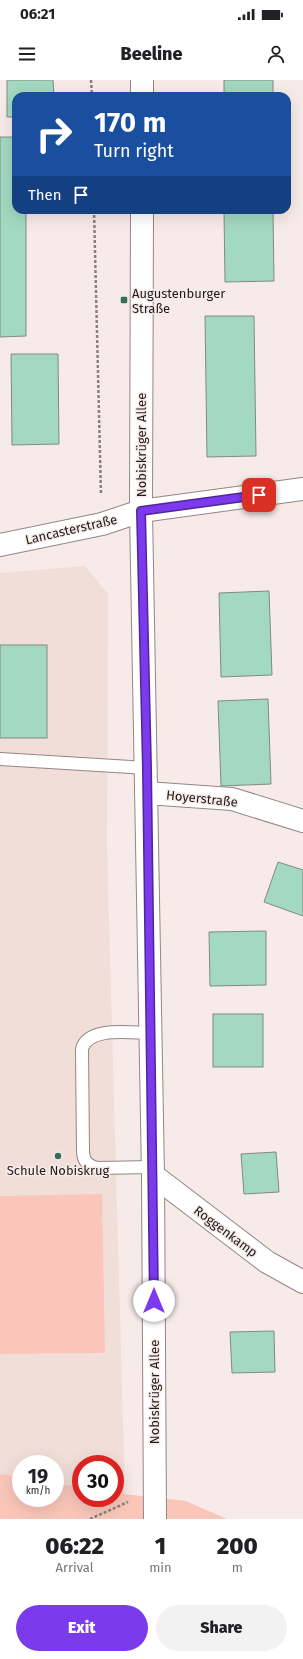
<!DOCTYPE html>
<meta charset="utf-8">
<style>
:root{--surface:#fff;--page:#f2f2f2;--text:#202124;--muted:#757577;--accent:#7c3aed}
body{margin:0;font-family:"Fira Sans",sans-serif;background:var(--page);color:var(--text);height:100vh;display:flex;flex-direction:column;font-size:15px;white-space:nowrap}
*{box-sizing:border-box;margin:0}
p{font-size:13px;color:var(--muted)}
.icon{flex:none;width:22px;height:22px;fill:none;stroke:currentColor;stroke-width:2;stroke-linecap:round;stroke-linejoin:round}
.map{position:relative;height:1439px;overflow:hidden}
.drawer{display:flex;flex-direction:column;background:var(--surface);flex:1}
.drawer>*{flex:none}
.guide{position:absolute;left:12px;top:12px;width:279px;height:122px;border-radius:12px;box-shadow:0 4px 16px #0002;background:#1a4fa0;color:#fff;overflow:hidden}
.speed{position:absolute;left:12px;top:1375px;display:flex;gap:8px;font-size:20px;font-weight:700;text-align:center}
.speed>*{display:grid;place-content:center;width:52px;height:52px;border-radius:50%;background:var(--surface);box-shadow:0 4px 16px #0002;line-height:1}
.speed small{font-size:10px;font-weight:400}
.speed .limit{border:6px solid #d22;background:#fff;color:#111}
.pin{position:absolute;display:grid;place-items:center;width:34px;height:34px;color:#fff;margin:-17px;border-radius:8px;box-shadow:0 2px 6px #0006}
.me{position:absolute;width:44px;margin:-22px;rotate:0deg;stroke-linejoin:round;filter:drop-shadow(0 0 3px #0008)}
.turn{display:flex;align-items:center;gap:14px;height:84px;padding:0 16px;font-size:18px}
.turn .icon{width:52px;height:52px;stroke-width:2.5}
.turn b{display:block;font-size:28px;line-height:34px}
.then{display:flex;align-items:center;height:38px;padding:0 16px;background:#0003;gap:8px;font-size:15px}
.eta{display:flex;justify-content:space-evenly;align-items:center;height:68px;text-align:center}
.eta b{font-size:24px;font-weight:800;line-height:28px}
.action{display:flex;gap:8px;margin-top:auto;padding:8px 16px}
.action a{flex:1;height:46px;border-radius:24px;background:var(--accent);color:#fff;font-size:16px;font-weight:800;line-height:46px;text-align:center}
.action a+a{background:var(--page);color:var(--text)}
.status{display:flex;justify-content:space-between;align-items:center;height:28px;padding:0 20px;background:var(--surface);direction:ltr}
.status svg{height:11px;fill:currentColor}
header{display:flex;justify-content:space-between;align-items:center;height:52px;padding:0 16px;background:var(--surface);font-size:18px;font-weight:800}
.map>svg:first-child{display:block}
.built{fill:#f2ded9}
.green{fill:#fac6ba}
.building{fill:#a3d8c1;stroke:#818a86}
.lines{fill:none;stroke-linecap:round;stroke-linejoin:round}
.lane-casing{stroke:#928785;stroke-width:14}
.street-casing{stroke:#928785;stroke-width:24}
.path{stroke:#89817f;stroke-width:2.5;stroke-dasharray:3 2;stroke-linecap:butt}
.lane{stroke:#fff;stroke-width:12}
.street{stroke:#fff;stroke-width:22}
.route-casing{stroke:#51269a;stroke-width:10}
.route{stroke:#7c3aed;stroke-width:7}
.poi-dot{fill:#336e58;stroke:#f7ebe9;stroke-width:1.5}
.labels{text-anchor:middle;stroke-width:3;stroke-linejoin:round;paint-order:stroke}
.poi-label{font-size:13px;fill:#201c1b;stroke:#f7ebe9;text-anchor:start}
.street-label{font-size:13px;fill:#201c1b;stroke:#f7ebe9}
</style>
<div class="status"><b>06:21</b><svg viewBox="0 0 49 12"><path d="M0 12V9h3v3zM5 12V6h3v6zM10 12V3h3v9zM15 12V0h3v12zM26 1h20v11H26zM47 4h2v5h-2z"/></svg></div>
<header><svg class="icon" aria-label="menu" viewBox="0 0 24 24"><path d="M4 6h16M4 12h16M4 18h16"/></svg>Beeline<svg class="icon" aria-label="person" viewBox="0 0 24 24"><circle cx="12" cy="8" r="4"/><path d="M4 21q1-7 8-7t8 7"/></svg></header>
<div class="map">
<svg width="303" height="1439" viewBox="0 0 303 1439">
<rect width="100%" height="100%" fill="#f7ebe9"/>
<polygon class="built" points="85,486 108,514 107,766 125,1414 115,1413 115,1384 81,1384 81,1407 55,1403 55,1384 21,1384 21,1397 0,1394 0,493"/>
<g class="green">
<polygon points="102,1114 105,1273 0,1274 0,1116"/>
<polygon points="0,1394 21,1397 21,1418 55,1418 55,1403 81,1407 81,1418 115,1418 115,1413 186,1421 227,1439 0,1439"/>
</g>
<g class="building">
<polygon points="7,0 53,0 54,16 16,16 16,37 7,37"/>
<rect x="224" y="0" width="49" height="16"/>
<polygon points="0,57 16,57 16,130 26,130 26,256 0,257"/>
<polygon points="224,130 273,130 274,201 225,202"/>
<polygon points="205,236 254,236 256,376 207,377"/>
<polygon points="11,274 58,274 59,364 12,365"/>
<polygon points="269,511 272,595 221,597 219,513"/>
<rect x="0" y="565" width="47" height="93"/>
<polygon points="268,619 271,704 221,706 218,621"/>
<polygon points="278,782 303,790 303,836 264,822"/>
<polygon points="266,851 266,905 210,906 209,852"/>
<rect x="213" y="934" width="50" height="53"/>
<polygon points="276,1072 279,1112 244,1114 241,1074"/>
<polygon points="274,1251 275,1292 232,1293 230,1252"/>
</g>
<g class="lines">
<g class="lane-casing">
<g id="lane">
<polyline points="0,679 147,688"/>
<path d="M150 953C131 953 88 946 82 969L83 1071C83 1081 88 1086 98 1088L152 1087"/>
</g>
</g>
<g class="street-casing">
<g id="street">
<polyline points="142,16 142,0"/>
<polyline points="142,130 141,431 153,1095 155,1439"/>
<polyline points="0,465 102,444 141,431 303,409"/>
<polyline points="146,713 232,719 303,741"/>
<polyline points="153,1095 267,1182 303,1202"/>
</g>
</g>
<g class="path">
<polyline points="91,0 92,16"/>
<polyline points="94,130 101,415"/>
<polyline points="90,1439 128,1422"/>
</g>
<use href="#lane" class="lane"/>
<use href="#street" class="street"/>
</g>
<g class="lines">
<g class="route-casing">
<polyline id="route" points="154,1221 147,688 141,431 259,415"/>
</g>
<use href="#route" class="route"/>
</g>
<g class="poi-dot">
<rect x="120" y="216" width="8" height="8" rx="2"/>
<circle cx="58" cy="1076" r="4"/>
</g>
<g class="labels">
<g class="poi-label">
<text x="132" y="218">Augustenburger<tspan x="132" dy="15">Straße</tspan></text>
<text x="58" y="1095" text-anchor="middle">Schule Nobiskrug</text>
</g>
<g class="street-label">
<text transform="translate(141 365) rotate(-90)" y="5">Nobiskrüger Allee</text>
<text transform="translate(71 449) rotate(-13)" y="5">Lancasterstraße</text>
<text transform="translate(202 718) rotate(6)" y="5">Hoyerstraße</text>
<text transform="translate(226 1151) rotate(37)" y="5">Roggenkamp</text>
<text transform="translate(154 1312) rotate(-90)" y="5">Nobiskrüger Allee</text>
</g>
</g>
</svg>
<div class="speed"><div>19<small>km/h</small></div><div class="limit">30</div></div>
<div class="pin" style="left:259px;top:415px;background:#d93025"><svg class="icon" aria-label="arrive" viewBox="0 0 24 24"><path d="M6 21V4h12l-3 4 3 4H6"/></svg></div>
<svg class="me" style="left:154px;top:1221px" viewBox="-20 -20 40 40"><circle r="19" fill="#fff"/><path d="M0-13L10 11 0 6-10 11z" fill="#7c3aed"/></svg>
<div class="guide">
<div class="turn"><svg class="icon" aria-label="right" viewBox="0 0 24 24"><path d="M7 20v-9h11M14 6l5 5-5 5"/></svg><div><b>170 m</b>Turn right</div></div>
<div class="then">Then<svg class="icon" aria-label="arrive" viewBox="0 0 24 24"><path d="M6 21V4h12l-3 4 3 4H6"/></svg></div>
</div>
</div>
<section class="drawer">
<div class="eta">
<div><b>06:22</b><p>Arrival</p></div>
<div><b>1</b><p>min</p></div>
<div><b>200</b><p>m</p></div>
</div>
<div class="action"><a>Exit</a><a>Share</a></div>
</section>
